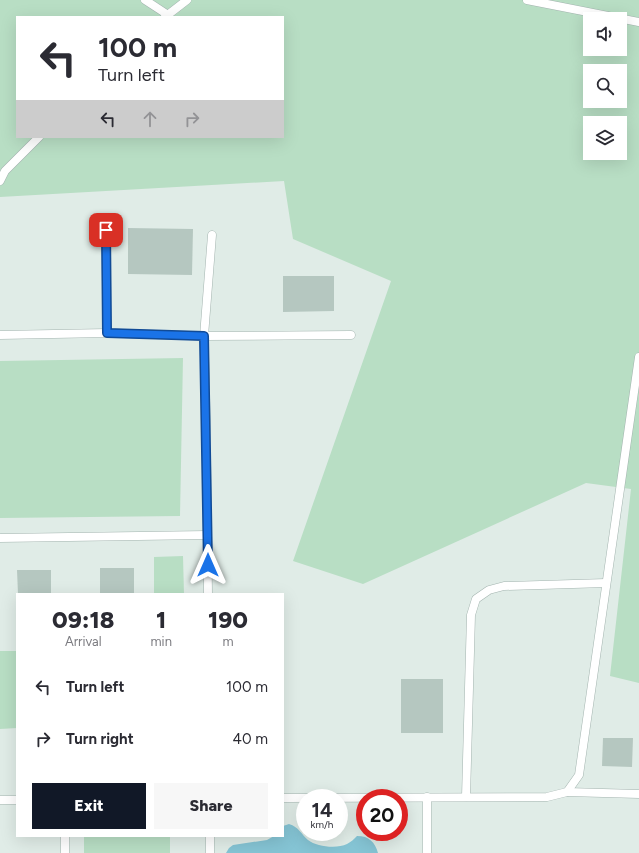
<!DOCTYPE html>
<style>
:root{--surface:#fff;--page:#f7f7f7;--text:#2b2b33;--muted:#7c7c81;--accent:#111827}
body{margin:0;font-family:Figtree,sans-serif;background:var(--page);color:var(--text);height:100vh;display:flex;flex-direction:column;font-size:15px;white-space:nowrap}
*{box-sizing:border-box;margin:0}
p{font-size:13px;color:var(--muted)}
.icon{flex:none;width:22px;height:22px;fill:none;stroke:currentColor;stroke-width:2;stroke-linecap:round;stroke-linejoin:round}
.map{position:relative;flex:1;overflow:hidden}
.side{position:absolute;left:16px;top:593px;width:268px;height:244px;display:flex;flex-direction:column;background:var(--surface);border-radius:0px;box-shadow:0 4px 16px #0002}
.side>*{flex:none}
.hud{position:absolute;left:16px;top:16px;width:268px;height:122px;border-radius:0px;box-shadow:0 4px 16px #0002;background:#fff;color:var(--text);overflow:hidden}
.fabs{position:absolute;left:583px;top:12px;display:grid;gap:8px}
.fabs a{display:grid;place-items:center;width:44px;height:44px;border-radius:0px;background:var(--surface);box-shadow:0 4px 16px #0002;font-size:20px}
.speed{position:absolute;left:296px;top:789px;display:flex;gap:8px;font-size:20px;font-weight:700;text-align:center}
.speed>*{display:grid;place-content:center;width:52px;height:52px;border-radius:50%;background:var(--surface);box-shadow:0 4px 16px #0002;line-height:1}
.speed small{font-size:10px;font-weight:400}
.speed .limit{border:6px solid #d22;background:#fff;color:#111}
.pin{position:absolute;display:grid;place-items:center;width:34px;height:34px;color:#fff;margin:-17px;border-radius:8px;box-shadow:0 2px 6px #0006}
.me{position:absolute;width:44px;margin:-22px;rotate:0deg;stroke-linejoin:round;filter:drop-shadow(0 0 3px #0008)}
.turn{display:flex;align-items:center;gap:14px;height:84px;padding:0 16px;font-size:18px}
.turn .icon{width:52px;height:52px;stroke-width:2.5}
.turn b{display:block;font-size:28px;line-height:34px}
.lanes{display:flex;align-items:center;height:38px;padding:0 16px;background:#0003;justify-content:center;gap:20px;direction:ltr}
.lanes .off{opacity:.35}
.eta{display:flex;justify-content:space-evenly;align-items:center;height:68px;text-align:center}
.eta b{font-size:24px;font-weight:800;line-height:28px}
.button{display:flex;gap:8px;margin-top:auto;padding:8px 16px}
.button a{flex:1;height:46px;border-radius:0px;background:var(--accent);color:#fff;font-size:16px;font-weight:800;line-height:46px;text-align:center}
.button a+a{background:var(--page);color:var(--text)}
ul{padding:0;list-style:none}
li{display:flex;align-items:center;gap:12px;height:52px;padding:0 16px}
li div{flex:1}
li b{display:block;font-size:15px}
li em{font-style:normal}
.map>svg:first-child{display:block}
.green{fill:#b8dec4;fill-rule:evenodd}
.water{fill:#85c4d4}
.building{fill:#b5c7c0}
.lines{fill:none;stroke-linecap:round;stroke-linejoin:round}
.service-casing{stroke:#a3b4af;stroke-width:9}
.service{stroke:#fff;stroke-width:8}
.route-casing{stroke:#114b97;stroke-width:10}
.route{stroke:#1a73e8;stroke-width:7}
</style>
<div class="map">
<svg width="639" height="853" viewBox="0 0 639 853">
<rect width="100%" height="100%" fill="#e0ece7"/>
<g class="green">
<path d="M0 0H639V683L610 676 631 489 586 483 363 584 293 561 391 281 293 239 284 181 0 197ZM17 17H283V137H17ZM590 19H620V49H590ZM590 71H620V101H590ZM590 123H620V153H590Z"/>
<polygon points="183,358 180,516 0,518 0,361"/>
<polygon points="183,556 184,594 154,594 154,557"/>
<polygon points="0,651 17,651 17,728 0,729"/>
<rect x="84" y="836" width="86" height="17"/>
</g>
<path class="water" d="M289 824C299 827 301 834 308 840 317 847 337 849 347 844 351 842 354 839 357 836 369 836 375 842 378 853H226L229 848 233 845 267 840 274 836H283V826Z"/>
<g class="building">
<polygon points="128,228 193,229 192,275 128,274"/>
<polygon points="283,276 334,276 334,311 283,312"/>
<rect x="100" y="568" width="34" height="26"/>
<polygon points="17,570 51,570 51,594 18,594"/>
<rect x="401" y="679" width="42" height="54"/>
<polygon points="603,738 633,738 632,767 602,766"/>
</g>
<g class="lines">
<g class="service-casing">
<g id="service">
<polyline points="145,0 168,15"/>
<polyline points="527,0 639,22"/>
<polyline points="165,17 187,0"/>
<polyline points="0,181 5,171 39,137"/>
<polyline points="106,229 107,333"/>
<polyline points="212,235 204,336 351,335"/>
<polyline points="0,335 107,333 204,336 206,419 208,594"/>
<polyline points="0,538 207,535"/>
<polyline points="567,792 639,794"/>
<polyline points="427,797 427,853"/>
<polyline points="466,797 471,615 476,599 489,590 504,586 606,583"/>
<polyline points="283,798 547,797 567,792 579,775 639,357"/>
<polyline points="0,800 17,800"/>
<polyline points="65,836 65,853"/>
<polyline points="210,836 210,853"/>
</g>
</g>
<use href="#service" class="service"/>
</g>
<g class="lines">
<g class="route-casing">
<polyline id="route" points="106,230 107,333 204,336 208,565"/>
</g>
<use href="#route" class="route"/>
</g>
</svg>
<div class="fabs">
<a><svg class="icon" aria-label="sound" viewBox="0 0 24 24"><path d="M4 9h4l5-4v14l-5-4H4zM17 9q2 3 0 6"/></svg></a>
<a><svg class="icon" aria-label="search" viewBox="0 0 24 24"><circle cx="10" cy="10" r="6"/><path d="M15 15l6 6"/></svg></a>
<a><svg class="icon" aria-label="layers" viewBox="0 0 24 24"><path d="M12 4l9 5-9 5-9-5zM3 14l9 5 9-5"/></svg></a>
</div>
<div class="speed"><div>14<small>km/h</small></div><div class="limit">20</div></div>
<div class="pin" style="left:106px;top:230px;background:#d93025"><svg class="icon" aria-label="arrive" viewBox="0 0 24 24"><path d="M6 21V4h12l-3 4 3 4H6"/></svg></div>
<svg class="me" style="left:208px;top:565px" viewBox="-20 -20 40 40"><path d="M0-17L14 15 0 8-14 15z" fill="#1a73e8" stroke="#fff" stroke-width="4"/></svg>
<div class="hud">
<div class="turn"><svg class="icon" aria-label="left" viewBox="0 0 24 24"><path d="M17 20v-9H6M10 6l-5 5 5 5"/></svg><div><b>100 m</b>Turn left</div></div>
<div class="lanes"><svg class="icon" aria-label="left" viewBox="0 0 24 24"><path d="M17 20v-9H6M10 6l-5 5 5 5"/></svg><svg class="icon off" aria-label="ahead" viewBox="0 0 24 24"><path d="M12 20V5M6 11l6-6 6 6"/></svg><svg class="icon off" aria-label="right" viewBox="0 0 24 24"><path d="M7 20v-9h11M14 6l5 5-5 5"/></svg></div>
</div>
<section class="side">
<div class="eta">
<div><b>09:18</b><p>Arrival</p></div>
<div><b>1</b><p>min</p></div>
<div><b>190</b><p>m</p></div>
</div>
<ul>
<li><svg class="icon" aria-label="left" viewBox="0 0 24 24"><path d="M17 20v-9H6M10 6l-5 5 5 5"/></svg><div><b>Turn left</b></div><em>100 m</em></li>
<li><svg class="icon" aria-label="right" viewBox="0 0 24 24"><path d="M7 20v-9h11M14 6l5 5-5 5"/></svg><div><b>Turn right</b></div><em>40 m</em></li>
</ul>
<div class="button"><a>Exit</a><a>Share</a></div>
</section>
</div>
